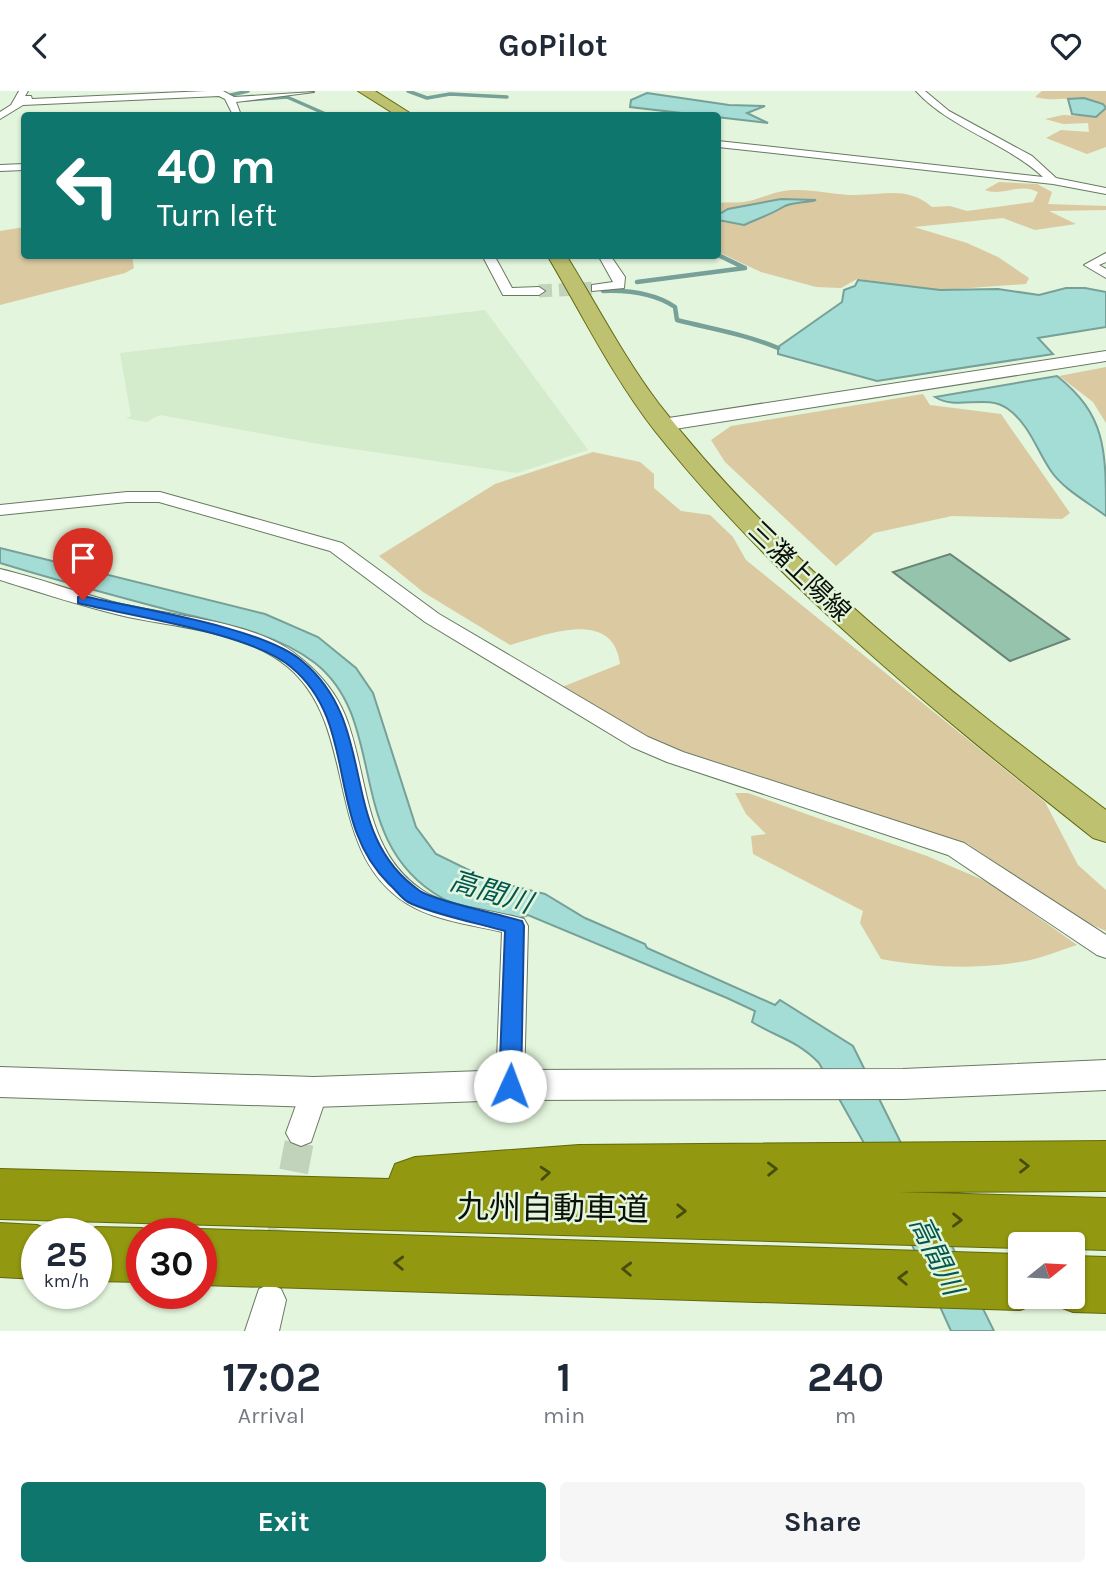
<!DOCTYPE html>
<meta charset="utf-8">
<style>
:root{--surface:#fff;--page:#f6f6f7;--text:#1f2937;--muted:#747a83;--accent:#0f766e}
body{margin:0;font-family:Karla,"Noto Sans JP",sans-serif;background:var(--page);color:var(--text);height:100vh;display:flex;flex-direction:column;font-size:26px;white-space:nowrap}
*{box-sizing:border-box;margin:0}
p{font-size:23px;color:var(--muted)}
.icon{flex:none;width:38px;height:38px;fill:none;stroke:currentColor;stroke-width:2;stroke-linecap:round;stroke-linejoin:round}
.map{position:relative;height:1240px;overflow:hidden}
.panel{display:flex;flex-direction:column;background:var(--surface);flex:1}
.panel>*{flex:none}
.banner{position:absolute;left:21px;top:21px;width:700px;height:147px;border-radius:7px;box-shadow:0 2px 5px #0004;background:#0f766e;color:#fff;overflow:hidden}
.needle{width:46px;rotate:72deg}
.controls{position:absolute;left:1008px;top:1141px;display:grid;gap:14px}
.controls a{display:grid;place-items:center;width:77px;height:77px;border-radius:7px;background:var(--surface);box-shadow:0 2px 5px #0004;font-size:35px}
.speed{position:absolute;left:21px;top:1127px;display:flex;gap:14px;font-size:35px;font-weight:700;text-align:center}
.speed>*{display:grid;place-content:center;width:91px;height:91px;border-radius:50%;background:var(--surface);box-shadow:0 2px 5px #0004;line-height:1}
.speed small{font-size:18px;font-weight:400}
.speed .limit{border:10px solid #d22;background:#fff;color:#111}
.pin{position:absolute;display:grid;place-items:center;width:60px;height:60px;color:#fff;margin:-72px -30px;border-radius:50% 50% 50% 0;rotate:-45deg;box-shadow:0 0 7px #0007}
.pin .icon{rotate:45deg}
.me{position:absolute;width:77px;margin:-38px;rotate:2deg;stroke-linejoin:round;filter:drop-shadow(0 0 5px #0008)}
.turn{display:flex;align-items:center;gap:24px;height:147px;padding:0 21px;font-size:32px}
.turn .icon{width:91px;height:91px;stroke-width:2.5}
.turn b{display:block;font-size:49px;line-height:60px}
.eta{display:flex;justify-content:space-evenly;align-items:center;height:119px;text-align:center}
.eta b{font-size:42px;font-weight:700;line-height:49px}
.button{display:flex;gap:14px;margin-top:auto;padding:14px 21px}
.button a{flex:1;height:80px;border-radius:7px;background:var(--accent);color:#fff;font-size:28px;font-weight:700;line-height:80px;text-align:center}
.button a+a{background:var(--page);color:var(--text)}
header{display:flex;justify-content:space-between;align-items:center;height:91px;padding:0 21px;background:var(--surface);font-size:32px;font-weight:700}
.map>svg:first-child{display:block}
.built{fill:#d4ebcc}
.green{fill:#dac9a1}
.water{fill:#a4ddd6;stroke:#76a098;stroke-width:2}
.lines{fill:none;stroke-linecap:round;stroke-linejoin:round}
.stream-far1{stroke:#76a098;stroke-width:3.5}
.stream{stroke:#76a098;stroke-width:4.5}
.building{fill:#96c3ac;stroke:#698476;stroke-width:2}
.minor-tunnel-far1{stroke:#c2d3bc;stroke-width:13;stroke-dasharray:13 7;stroke-linecap:butt}
.minor-tunnel{stroke:#c2d3bc;stroke-width:29;stroke-dasharray:29 15;stroke-linecap:butt}
.minor-casing{stroke:#687962;stroke-width:2}
.tertiary-casing{stroke:#687962;stroke-width:2}
.primary-casing{stroke:#62680d;stroke-width:2}
.motorway-casing{stroke:#62680d;stroke-width:2}
.minor{fill:#fff;fill-rule:evenodd}
.tertiary{fill:#fff;fill-rule:evenodd}
.primary{fill:#bec16f;fill-rule:evenodd}
.motorway{fill:#92980f;fill-rule:evenodd}
.oneway{stroke:#474d0b}
.route{fill:#1a73e8;stroke:#114b97;stroke-width:2}
.labels{text-anchor:middle;stroke-width:5;stroke-linejoin:round;paint-order:stroke}
.street-label{font-size:26px;fill:#0a1008;stroke:#e3f5dc}
.water-label{font-size:28px;font-style:italic;fill:#025751;stroke:#e3f5dc}
.near-street-label{font-size:32px;fill:#0a1008;stroke:#e3f5dc}
</style>
<header><svg class="icon" aria-label="back" viewBox="0 0 24 24"><path d="M15 5l-7 7 7 7"/></svg>GoPilot<svg class="icon" aria-label="heart" viewBox="0 0 24 24"><path d="M12 20l-8-8c-3-5 5-10 8-4 3-6 11-1 8 4z"/></svg></header>
<div class="map">
<svg width="1106" height="1240" viewBox="0 0 1106 1240">
<rect width="100%" height="100%" fill="#e3f5dc"/>
<polygon class="built" points="485,219 588,359 517,382 319,353 160,324 146,331 126,327 131,325 120,262"/>
<g class="green">
<path d="M1042 0H1106V56L1087 63 1046 47 1061 39 1089 41 1088 32 1063 33 1045 28 1063 24 1097 26 1106 16C1083 0 1059 13 1035 6Z"/>
<path d="M999 91 1037 93 1052 101 1048 113 1106 115V119L1049 120 1076 133 1035 139 1003 127 914 136 967 152 998 166 1029 187 1026 193 942 199 857 188 841 197 816 196 761 181 718 161V112C726 111 736 112 744 111 760 108 775 100 791 99 813 98 834 104 856 104 885 104 907 95 932 116L950 115 967 120 1033 111 1038 101C1019 91 1003 106 985 99Z"/>
<polygon points="24,136 24,164 132,165 134,177 125,182 0,214 0,140"/>
<polygon points="1106,276 1106,332 1093,311 1059,285"/>
<polygon points="923,303 930,314 1001,323 1070,422 1062,428 952,425 874,442 836,475 725,371 711,349 731,335"/>
<path d="M593 361 640 371 654 383V397L681 420 710 424 733 446 746 469 1045 711 1078 774 1106 799V840L1079 828 968 753 658 652 562 596 620 573C613 516 546 544 510 554L423 501 379 465 495 393Z"/>
<path d="M735 702H748L809 724 927 765 990 792 1077 854C1058 860 1039 868 1020 871 976 879 925 876 881 868L860 832 863 820 753 763 751 745 766 743 746 723Z"/>
</g>
<g class="water">
<polygon points="647,2 729,14 765,15 747,22 768,32 630,16 631,9"/>
<polygon points="1084,7 1103,13 1106,17 1096,26 1072,23 1068,8"/>
<path d="M781 108 816 109C807 112 791 111 783 116 772 123 757 128 744 134L718 129V124L728 118Z"/>
<polygon points="858,189 940,199 998,198 1039,204 1066,197 1085,197 1106,201 1106,236 1038,247 1053,263 877,290 778,263 778,256 842,211 844,199 855,195"/>
<path d="M1057 285C1106 324 1106 358 1106 425 1089 412 1063 398 1051 380 1037 360 1030 334 1008 318 986 302 957 320 935 306Z"/>
<path d="M0 457 265 523 318 546 356 577 373 602 416 736 436 763 489 789 545 803 585 827 645 853 647 857 775 914 780 909 853 955 994 1240H951L874 1070 819 972C797 949 776 946 752 931L755 920 727 907 528 824 518 828C496 822 460 817 442 807 342 750 390 631 315 572 275 541 219 532 172 520 112 504 58 490 0 472Z"/>
</g>
<g class="lines">
<g class="stream-far1">
<polyline points="408,0 427,7 450,3 507,6"/>
<polyline points="231,4 248,0"/>
<polyline points="246,9 287,6 328,24"/>
</g>
<g class="stream">
<polyline points="637,191 745,177 718,164"/>
<path d="M603 200C628 199 654 202 675 216L677 229C712 238 745 243 778 257"/>
</g>
</g>
<polygon class="building" points="950,463 1069,548 1010,570 893,481"/>
<g class="lines">
<polyline class="minor-tunnel-far1" points="539,200 597,197"/>
<polyline class="minor-tunnel" points="277,1167 301,1042"/>
<g class="minor-casing">
<g id="minor">
<polygon points="19,0 28,0 25,5 31,5 32,8 206,0 223,0 234,6 314,1 236,11 241,24 233,24 225,8 219,5 23,14 0,28 0,21 11,14"/>
<path d="M916 0H925L949 20 1032 65 1056 87 1106 97V103L1053 93 718 56V50L1043 86C1005 51 951 38 916 0Z"/>
<polygon points="24,73 24,79 0,80 0,74"/>
<polygon points="1106,162 1106,171 1099,174 1106,178 1106,187 1084,174"/>
<polygon points="482,164 494,164 512,197 539,196 545,200 539,204 503,204"/>
<polygon points="598,164 610,164 625,186 624,197 592,200 592,194 613,191"/>
<polygon points="127,401 160,401 342,452 439,523 648,646 683,661 964,752 1106,844 1106,867 1097,864 948,764 667,671 632,656 425,531 330,460 159,411 127,411 0,424 0,414"/>
<path d="M0 478C39 487 78 502 117 512 174 526 258 529 303 569 321 584 336 602 345 624 369 683 362 759 422 799 447 816 494 819 524 828L528 835 524 994 520 1002 510 1006 500 1002 496 994 502 841C472 834 432 829 406 812 322 758 360 637 288 576 245 540 180 537 128 526 84 516 42 502 0 489Z"/>
<polygon points="314,989 324,992 328,1001 311,1051 301,1055 291,1051 286,1042 304,992"/>
<polygon points="270,1193 281,1198 286,1209 279,1240 245,1240 259,1198"/>
</g>
</g>
<g class="tertiary-casing">
<g id="tertiary">
<polygon points="1106,260 1106,270 662,340 652,334 662,328"/>
<polygon points="1106,969 1106,999 903,1008 510,1009 314,1016 0,1006 0,976 314,986 510,979 903,978"/>
</g>
</g>
<g class="primary-casing">
<g id="primary">
<polygon points="358,0 375,0 413,24 396,24"/>
<path d="M547 164H566C597 214 624 267 659 313 783 473 946 598 1106 719V751L1093 747C937 623 780 497 655 340 613 286 582 223 547 164Z"/>
</g>
</g>
<g class="motorway-casing">
<g id="motorway">
<polygon points="1106,1050 1106,1100 898,1101 1106,1107 1106,1159 1073,1158 1073,1153 1020,1153 1020,1157 0,1128 0,1078 389,1088 395,1073 415,1066 579,1054"/>
<polygon points="0,1132 37,1134 57,1142 37,1143 37,1188 0,1186"/>
<polygon points="96,1136 142,1137 158,1143 142,1143 142,1191 96,1190 96,1143 78,1143"/>
<polygon points="201,1138 1020,1163 1020,1206 1043,1206 1041,1211 1020,1219 201,1194 201,1143 190,1143"/>
<polygon points="1073,1165 1106,1166 1106,1222 1073,1221 1052,1213 1049,1206 1073,1206"/>
</g>
</g>
<use href="#minor" class="minor"/>
<use href="#tertiary" class="tertiary"/>
<use href="#primary" class="primary"/>
<use href="#motorway" class="motorway"/>
</g>
<defs><path id="oneway-chevron" d="M-2-3.5L2.5 0L-2 3.5" fill="none" stroke-width="1.6" stroke-linecap="round" stroke-linejoin="round" transform="scale(1.75)"/></defs>
<g class="oneway">
<use href="#oneway-chevron" transform="translate(1024 1075)"/>
<use href="#oneway-chevron" transform="translate(772 1078) rotate(-1)"/>
<use href="#oneway-chevron" transform="translate(545 1082) rotate(-4)"/>
<use href="#oneway-chevron" transform="translate(681 1120) rotate(2)"/>
<use href="#oneway-chevron" transform="translate(957 1129) rotate(1)"/>
<use href="#oneway-chevron" transform="translate(399 1172) rotate(-178)"/>
<use href="#oneway-chevron" transform="translate(627 1178) rotate(-178)"/>
<use href="#oneway-chevron" transform="translate(903 1187) rotate(-178)"/>
</g>
<path class="route" d="M83 505C138 518 262 536 302 570 381 635 335 741 420 800 435 810 499 823 522 830L524 835 521 995 518 1001 510 1004 503 1001 499 995 505 840C481 833 428 822 408 811 401 807 395 798 389 793 324 729 360 633 291 576 251 542 133 526 78 512V506Z"/>
<g class="labels">
<g class="street-label">
<text transform="translate(800 480) rotate(44)" y="9">三潴上陽線</text>
</g>
<g class="water-label">
<text transform="translate(491 800) rotate(17)" y="10">高間川</text>
<text transform="translate(937 1164) rotate(64)" y="10">高間川</text>
</g>
<g class="near-street-label">
<text transform="translate(553 1117) rotate(1)" y="11">九州自動車道</text>
</g>
</g>
</svg>
<div class="controls">
<a><svg class="needle" viewBox="-14 -14 28 28"><path d="M0-13l5 13h-10z" fill="#e53935"/><path d="M0 13l5-13h-10z" fill="#747a83"/></svg></a>
</div>
<div class="speed"><div>25<small>km/h</small></div><div class="limit">30</div></div>
<div class="pin" style="left:83px;top:509px;background:#d93025"><svg class="icon" aria-label="arrive" viewBox="0 0 24 24"><path d="M6 21V4h12l-3 4 3 4H6"/></svg></div>
<svg class="me" style="left:510px;top:995px" viewBox="-20 -20 40 40"><circle r="19" fill="#fff"/><path d="M0-13L10 11 0 6-10 11z" fill="#1a73e8"/></svg>
<div class="banner">
<div class="turn"><svg class="icon" aria-label="left" viewBox="0 0 24 24"><path d="M17 20v-9H6M10 6l-5 5 5 5"/></svg><div><b>40 m</b>Turn left</div></div>
</div>
</div>
<section class="panel">
<div class="eta">
<div><b>17:02</b><p>Arrival</p></div>
<div><b>1</b><p>min</p></div>
<div><b>240</b><p>m</p></div>
</div>
<div class="button"><a>Exit</a><a>Share</a></div>
</section>
